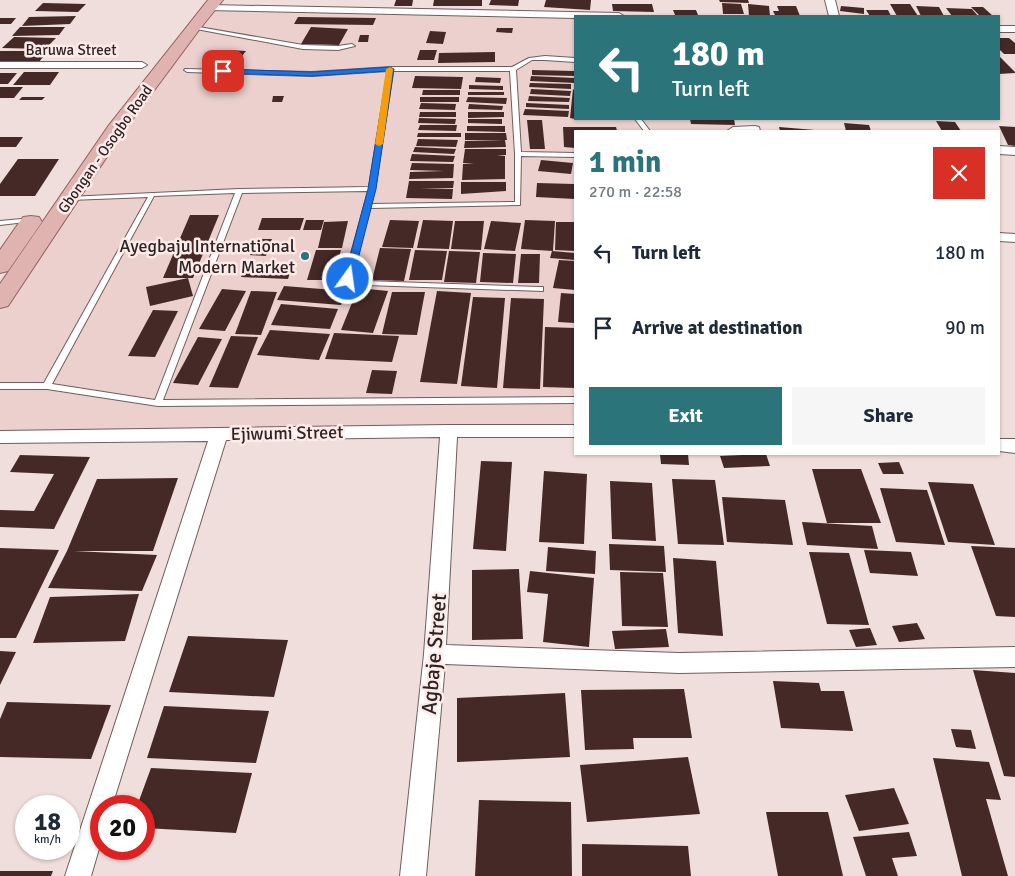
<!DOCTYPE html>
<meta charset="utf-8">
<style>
:root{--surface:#fff;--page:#f6f6f7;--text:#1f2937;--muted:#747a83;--accent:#2a747a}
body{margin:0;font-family:Signika,sans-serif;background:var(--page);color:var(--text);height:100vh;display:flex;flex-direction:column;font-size:19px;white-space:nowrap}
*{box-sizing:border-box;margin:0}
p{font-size:16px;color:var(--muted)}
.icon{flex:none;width:28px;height:28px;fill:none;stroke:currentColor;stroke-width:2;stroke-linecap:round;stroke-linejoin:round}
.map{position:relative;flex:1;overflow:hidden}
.details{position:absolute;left:574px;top:130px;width:426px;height:325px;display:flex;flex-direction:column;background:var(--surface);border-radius:0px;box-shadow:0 1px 4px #0004}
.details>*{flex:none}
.top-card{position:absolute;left:574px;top:15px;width:426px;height:105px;border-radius:0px;box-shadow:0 1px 4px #0004;background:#2a747a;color:#fff;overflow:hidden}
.speed{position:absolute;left:15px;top:795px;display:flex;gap:10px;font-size:25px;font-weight:700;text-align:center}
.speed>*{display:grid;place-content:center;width:65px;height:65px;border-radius:50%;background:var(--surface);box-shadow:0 1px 4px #0004;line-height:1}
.speed small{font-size:12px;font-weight:400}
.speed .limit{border:8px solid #d22;background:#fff;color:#111}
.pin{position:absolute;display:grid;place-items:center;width:42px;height:42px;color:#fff;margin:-21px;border-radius:10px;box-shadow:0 2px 8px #0006}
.me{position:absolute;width:55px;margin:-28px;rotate:14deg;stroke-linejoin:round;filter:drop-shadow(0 0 4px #0008)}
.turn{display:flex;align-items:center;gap:18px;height:105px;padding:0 15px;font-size:22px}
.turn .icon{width:65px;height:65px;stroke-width:2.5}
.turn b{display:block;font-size:35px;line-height:42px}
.round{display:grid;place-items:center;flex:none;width:52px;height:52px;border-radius:0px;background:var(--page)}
.overview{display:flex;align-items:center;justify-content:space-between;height:85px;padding:0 15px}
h1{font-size:30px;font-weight:700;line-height:38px;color:var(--accent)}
.button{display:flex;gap:10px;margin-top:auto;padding:10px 15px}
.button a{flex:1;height:58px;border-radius:0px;background:var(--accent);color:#fff;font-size:20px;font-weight:700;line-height:58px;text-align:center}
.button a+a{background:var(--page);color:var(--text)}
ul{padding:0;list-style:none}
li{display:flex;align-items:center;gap:15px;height:75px;padding:0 15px}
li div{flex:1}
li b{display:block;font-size:19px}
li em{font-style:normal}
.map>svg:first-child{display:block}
.built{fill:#ebd0ce}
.building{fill:#452927}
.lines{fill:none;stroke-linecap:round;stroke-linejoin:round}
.lane-casing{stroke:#6e5e5d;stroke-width:2}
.street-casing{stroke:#6e5e5d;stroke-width:2}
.primary-casing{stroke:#92605e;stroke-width:2}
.lane{fill:#fff;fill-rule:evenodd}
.street{fill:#fff;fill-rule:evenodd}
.primary{fill:#dfb3b0;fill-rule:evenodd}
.route{fill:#1a73e8;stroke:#114b97}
.slow{fill:#f59e0b}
.poi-dot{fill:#2a747a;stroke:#feebe9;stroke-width:2}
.labels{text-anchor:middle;stroke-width:5;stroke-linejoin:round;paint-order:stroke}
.far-street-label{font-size:15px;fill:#2c2525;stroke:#feebe9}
.poi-label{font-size:18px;fill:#2c2525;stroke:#feebe9;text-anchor:end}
.street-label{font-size:18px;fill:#2c2525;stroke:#feebe9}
.near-street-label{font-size:21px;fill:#2c2525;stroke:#feebe9}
</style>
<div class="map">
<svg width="1015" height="876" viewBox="0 0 1015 876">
<rect width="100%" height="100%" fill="#f0dedc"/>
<polygon class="built" points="211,9 580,16 575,16 575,119 734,119 736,131 575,131 575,426 0,430 0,309 71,203"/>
<g class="building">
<polygon points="396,0 413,0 412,6 394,6"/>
<polygon points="434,0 482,0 482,6 433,6"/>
<polygon points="491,0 519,0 518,6 489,5"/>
<polygon points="546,0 591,0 590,10 544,7"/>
<polygon points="719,0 748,0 749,3 720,2"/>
<polygon points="43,3 86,4 78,12 35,11"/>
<polygon points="722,3 741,4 744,14 723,14"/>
<polygon points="612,4 652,4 654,12 613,11"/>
<polygon points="748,4 769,6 770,16 749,16"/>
<polygon points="890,4 910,4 918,16 897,16"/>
<polygon points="777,6 796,6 800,16 775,15 773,11 779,11"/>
<polygon points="841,6 864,8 864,14 840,11"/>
<polygon points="916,6 939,7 944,16 921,16"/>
<polygon points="971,7 983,7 993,16 980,16"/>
<polygon points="946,8 972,9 978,16 952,16"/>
<polygon points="673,10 696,10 698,15 675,15"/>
<polygon points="866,10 888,10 891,16 870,16"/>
<polygon points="76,16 70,24 22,26 29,17"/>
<polygon points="298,17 376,18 373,25 294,24"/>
<polygon points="0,18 16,18 11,24 0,24"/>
<polygon points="20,27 65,27 59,35 12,36"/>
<polygon points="311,27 348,29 339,45 301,44"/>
<polygon points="497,28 513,28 512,33 496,32"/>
<polygon points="430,31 446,32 443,44 426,43"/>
<polygon points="360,35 369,35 368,42 358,42"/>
<polygon points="14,37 56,38 45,49 2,48"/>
<polygon points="999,38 1009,38 1015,43 1015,54 1004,54 999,49"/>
<polygon points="227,50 246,51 242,56 223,56"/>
<polygon points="420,50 437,50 434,60 417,60"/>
<polygon points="0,51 48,51 39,62 0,62"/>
<polygon points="495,52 495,62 438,63 439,53"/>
<polygon points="999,56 1015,72 1015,73 999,74"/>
<polygon points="532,70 575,71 575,76 532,75"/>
<polygon points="24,72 59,72 50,85 13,85"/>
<polygon points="0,73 17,73 8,84 0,84"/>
<polygon points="415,76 463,77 461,89 412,88"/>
<polygon points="531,76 575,78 575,83 530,81"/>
<polygon points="476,77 501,78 500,83 475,82"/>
<polygon points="530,83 571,84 571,89 529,87"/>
<polygon points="469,85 503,86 503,90 469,89"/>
<polygon points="0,87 23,87 14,98 0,98"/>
<polygon points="531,89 571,91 570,96 530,94"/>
<polygon points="573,89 575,91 575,119 570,118"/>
<polygon points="423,90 460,90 460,95 422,95"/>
<rect x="468" y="92" width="36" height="3"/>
<polygon points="273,96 284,96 282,102 272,102"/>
<polygon points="529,96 570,98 569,102 528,101"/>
<polygon points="22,97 45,97 42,100 19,100"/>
<rect x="420" y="97" width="39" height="5"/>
<polygon points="468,97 507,98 506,104 466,102"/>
<polygon points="421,103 456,104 455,110 419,109"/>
<polygon points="526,103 569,105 569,109 526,107"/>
<polygon points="469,104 503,106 502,110 468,109"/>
<polygon points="525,109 569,111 568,117 523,115"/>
<polygon points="420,112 456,112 456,117 419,117"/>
<polygon points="468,112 504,112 504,117 468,118"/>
<polygon points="419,118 456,119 455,124 418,123"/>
<polygon points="468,119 502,119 502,124 468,123"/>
<polygon points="690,119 734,119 735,125 691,124"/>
<polygon points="527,120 542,120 545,149 530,149"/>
<polygon points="936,121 955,122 961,131 942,131"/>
<polygon points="844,123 869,125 871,131 846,131"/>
<polygon points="420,125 457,125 456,131 418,130"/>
<polygon points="467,126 505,126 505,132 467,131"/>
<polygon points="999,126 1015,127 1015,146 1008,145"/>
<polygon points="563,127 616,127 617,131 575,131 575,148 564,147"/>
<polygon points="779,127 815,130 815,131 780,131"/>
<polygon points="418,133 461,133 461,137 417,137"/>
<polygon points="465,133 506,133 507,140 465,140"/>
<polygon points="0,137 23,137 16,147 0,147"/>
<polygon points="418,139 458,140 456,147 416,146"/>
<polygon points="505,140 506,147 464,148 465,141"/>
<polygon points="415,147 456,149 454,154 413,152"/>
<polygon points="465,149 506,149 506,155 497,155 505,156 505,179 462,180 463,164 474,164 463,163"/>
<polygon points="412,154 455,156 453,162 410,161"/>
<polygon points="18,159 59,159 35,196 0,196 0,184"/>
<polygon points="541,160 573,163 571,174 538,171"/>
<polygon points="412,163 454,164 453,178 409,179 410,172 444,171 410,170"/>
<polygon points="409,181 454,181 453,188 420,188 453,189 452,199 406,198"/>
<polygon points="461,182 506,182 506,191 461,194"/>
<polygon points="537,183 574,184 575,199 536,197"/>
<polygon points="190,215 219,215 193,278 163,278"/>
<polygon points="262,218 304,218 300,230 258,230"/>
<polygon points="306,220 324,220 321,230 303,230"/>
<polygon points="390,220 419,221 413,248 382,247"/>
<polygon points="423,220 453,221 449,249 417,248"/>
<polygon points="525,220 555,221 553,251 521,249"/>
<polygon points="348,221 342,248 318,248 324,222"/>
<polygon points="455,221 484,221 481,250 451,249"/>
<polygon points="491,221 521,223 515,251 484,249"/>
<polygon points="556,222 575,222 575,251 555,250"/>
<polygon points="257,239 272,239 266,256 250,255"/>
<polygon points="380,248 411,249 404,281 372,280"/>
<polygon points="316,250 341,250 333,280 307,280"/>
<polygon points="415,250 447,251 442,280 409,280"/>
<polygon points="449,251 480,252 476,283 444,282"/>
<polygon points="552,251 575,253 575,260 550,258"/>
<polygon points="483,253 516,254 513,283 480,282"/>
<polygon points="521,254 540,254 539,283 518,283"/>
<polygon points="559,260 575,261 575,290 553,288"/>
<polygon points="248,262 293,263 288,279 241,277"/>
<polygon points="188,278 193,296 150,306 146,287"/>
<polygon points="284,286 347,291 341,305 277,300"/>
<polygon points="358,288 388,291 373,333 341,330"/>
<polygon points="222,289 246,291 225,331 199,329"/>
<polygon points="251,291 277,292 261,335 235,334"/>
<polygon points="437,291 471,293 457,384 420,382"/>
<polygon points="392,292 425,292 417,335 382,334"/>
<polygon points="561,293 575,294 575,323 558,322"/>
<polygon points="473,297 505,298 497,388 461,386"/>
<polygon points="511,298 544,299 540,389 503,388"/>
<polygon points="281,304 338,309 330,329 271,325"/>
<polygon points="153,310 178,311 155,357 128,356"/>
<polygon points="545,327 575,328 575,388 543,387"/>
<polygon points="270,330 330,334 319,360 257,355"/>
<polygon points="334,333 399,336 392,362 325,359"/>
<polygon points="231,336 258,337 238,388 209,387"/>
<polygon points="198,337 222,339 198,385 173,383"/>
<polygon points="372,370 397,371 392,394 366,393"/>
<polygon points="660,454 688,454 689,465 661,464"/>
<polygon points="766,454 770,466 724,468 720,456"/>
<polygon points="20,455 90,457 54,529 0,527 0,510 34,511 54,474 10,472"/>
<polygon points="481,461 512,462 506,551 473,549"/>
<polygon points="899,462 904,474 883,474 878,463"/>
<polygon points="812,469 861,469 881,523 827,523"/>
<polygon points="544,471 587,474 584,544 539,542"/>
<polygon points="178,478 153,551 74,551 157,555 142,591 48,588 67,551 97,479"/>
<polygon points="672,479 715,480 724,545 678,544"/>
<polygon points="610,481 652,483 656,541 612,539"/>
<polygon points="928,482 973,484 995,545 948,542"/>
<polygon points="880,488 927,490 945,545 896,542"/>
<polygon points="722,497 785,500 793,545 727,542"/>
<polygon points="802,522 872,526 878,549 807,545"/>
<polygon points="609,544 664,546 666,572 610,570"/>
<polygon points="971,546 1015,548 1015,617 996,616"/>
<polygon points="548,547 596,551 595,574 546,571"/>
<polygon points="0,548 59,550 16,638 0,638"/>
<polygon points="864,550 911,552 918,576 870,573"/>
<polygon points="809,552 849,553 869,625 827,624"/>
<polygon points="673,558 716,561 723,636 678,633"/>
<polygon points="519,569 523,639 472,640 472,570"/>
<polygon points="530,571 594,578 589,647 543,642 548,594 527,592"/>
<polygon points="620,572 663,573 668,627 622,626"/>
<polygon points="139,594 125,641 33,643 50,597"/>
<polygon points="917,623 925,639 899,642 892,626"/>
<polygon points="870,628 877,645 856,647 849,630"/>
<polygon points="666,629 669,647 615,649 612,631"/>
<polygon points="188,636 288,640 274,697 169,692"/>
<polygon points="0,651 16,652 0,685"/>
<polygon points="973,670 1015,673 1015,777 1004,776"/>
<polygon points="773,681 819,683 821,691 844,691 853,731 781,728"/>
<polygon points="684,689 692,738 633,738 634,749 585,750 581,690"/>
<polygon points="565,693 570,757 457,762 457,698"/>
<polygon points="7,702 111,705 91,759 0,757 0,719"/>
<polygon points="164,706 269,711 256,763 147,758"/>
<polygon points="951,729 971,730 976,749 956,747"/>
<polygon points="688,757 700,814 587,822 580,765"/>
<polygon points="933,758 989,762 1001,800 986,799 1008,876 962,876"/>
<polygon points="151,768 252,773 236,833 144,828 144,806 137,806"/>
<polygon points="894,788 909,824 859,831 845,795"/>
<polygon points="479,800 571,802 572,876 475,876"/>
<polygon points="766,812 828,812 843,876 778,876"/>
<polygon points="909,832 917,856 892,858 898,876 866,876 853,837"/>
<polygon points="582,844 688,846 691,876 582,876"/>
<polygon points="0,871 53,871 51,876 0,876"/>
</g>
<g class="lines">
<g class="lane-casing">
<g id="lane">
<polygon points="193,26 303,45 338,46 352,44 355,46 338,50 303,49 191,28 191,26"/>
<path d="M545 56 575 58V62L545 60H532L516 70 521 152 575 153V157L521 156 520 205 370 208 352 278 366 281 540 287H543V291L366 285 345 281 344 279 368 191 242 193 163 400 575 397V403L158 406 47 389H0V383H44L148 197 70 200 67 198 68 197 239 189 369 187 388 71 312 76 187 72 184 70 185 69 312 72 391 67H512L529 58ZM393 71H510L515 154V202L371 204 375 189ZM235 193 155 400 52 384 154 196Z"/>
<polygon points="635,119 641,119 650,131 644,131"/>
<polygon points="32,218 35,220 34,221 0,225 0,221"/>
</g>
</g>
<g class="street-casing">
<g id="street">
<polygon points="825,0 835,0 839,16 829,16"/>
<polygon points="210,5 619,13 624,16 575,16 575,18 207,10 207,6"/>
<rect x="999" y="26" width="16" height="6"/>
<polygon points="0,62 142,62 147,65 142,68 0,68"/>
<polygon points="755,126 759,127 760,131 727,131 733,127"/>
<polygon points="999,146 1015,147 1015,155 999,154"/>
<polygon points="999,233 1015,234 1015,242 999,241"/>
<polygon points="449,425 575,425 575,437 457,437 446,645 679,653 1015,647 1015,667 679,673 445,664 426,876 400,876 424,654 440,437 226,440 112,806 101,806 101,842 91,876 65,876 208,441 0,443 0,431"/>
<polygon points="999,439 1015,439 1015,453 999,451"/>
</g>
</g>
<g class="primary-casing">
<g id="primary">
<polygon points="208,0 223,0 199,30 124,131 8,306 0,308 0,284 109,125"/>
<polygon points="31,216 39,217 42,222 8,271 0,273 0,250 23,217"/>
</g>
</g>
<use href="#lane" class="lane"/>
<use href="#street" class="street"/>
<use href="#primary" class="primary"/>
</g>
<polygon class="route" points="390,67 394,69 376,189 353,279 348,282 344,279 368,189 387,71 312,76 223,73 219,71 223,69 312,72"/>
<polygon class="slow" points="390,67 393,69 383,144 379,146 375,144 386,69"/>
<circle class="poi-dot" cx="305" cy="256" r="5"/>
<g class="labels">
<g class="far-street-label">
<text x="71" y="55">Baruwa Street</text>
<text transform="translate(105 149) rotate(-55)" y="5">Gbongan - Osogbo Road</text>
</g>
<g class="poi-label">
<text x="295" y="252">Ayegbaju International<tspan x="295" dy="21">Modern Market</tspan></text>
</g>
<g class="street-label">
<text transform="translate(287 433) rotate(-1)" y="6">Ejiwumi Street</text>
</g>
<g class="near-street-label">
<text transform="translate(434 654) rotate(-85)" y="7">Agbaje Street</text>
</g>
</g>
</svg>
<div class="speed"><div>18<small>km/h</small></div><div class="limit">20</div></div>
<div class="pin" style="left:223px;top:71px;background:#d93025"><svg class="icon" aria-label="arrive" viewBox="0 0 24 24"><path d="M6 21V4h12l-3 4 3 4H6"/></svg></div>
<svg class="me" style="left:348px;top:279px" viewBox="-20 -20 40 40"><circle r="17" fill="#1a73e8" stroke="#fff" stroke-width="3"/><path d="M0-11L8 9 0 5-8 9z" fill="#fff"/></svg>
<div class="top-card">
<div class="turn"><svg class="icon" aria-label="left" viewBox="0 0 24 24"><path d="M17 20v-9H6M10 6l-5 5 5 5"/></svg><div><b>180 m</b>Turn left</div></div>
</div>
<section class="details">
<div class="overview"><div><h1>1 min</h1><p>270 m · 22:58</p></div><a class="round" style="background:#d93025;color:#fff"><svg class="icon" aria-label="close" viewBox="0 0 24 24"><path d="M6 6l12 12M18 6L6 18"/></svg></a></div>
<ul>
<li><svg class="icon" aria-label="left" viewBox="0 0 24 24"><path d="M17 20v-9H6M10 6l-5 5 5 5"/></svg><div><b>Turn left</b></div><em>180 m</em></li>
<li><svg class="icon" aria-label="arrive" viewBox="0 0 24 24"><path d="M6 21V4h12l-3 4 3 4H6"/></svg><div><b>Arrive at destination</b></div><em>90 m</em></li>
</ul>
<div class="button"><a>Exit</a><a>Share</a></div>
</section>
</div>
